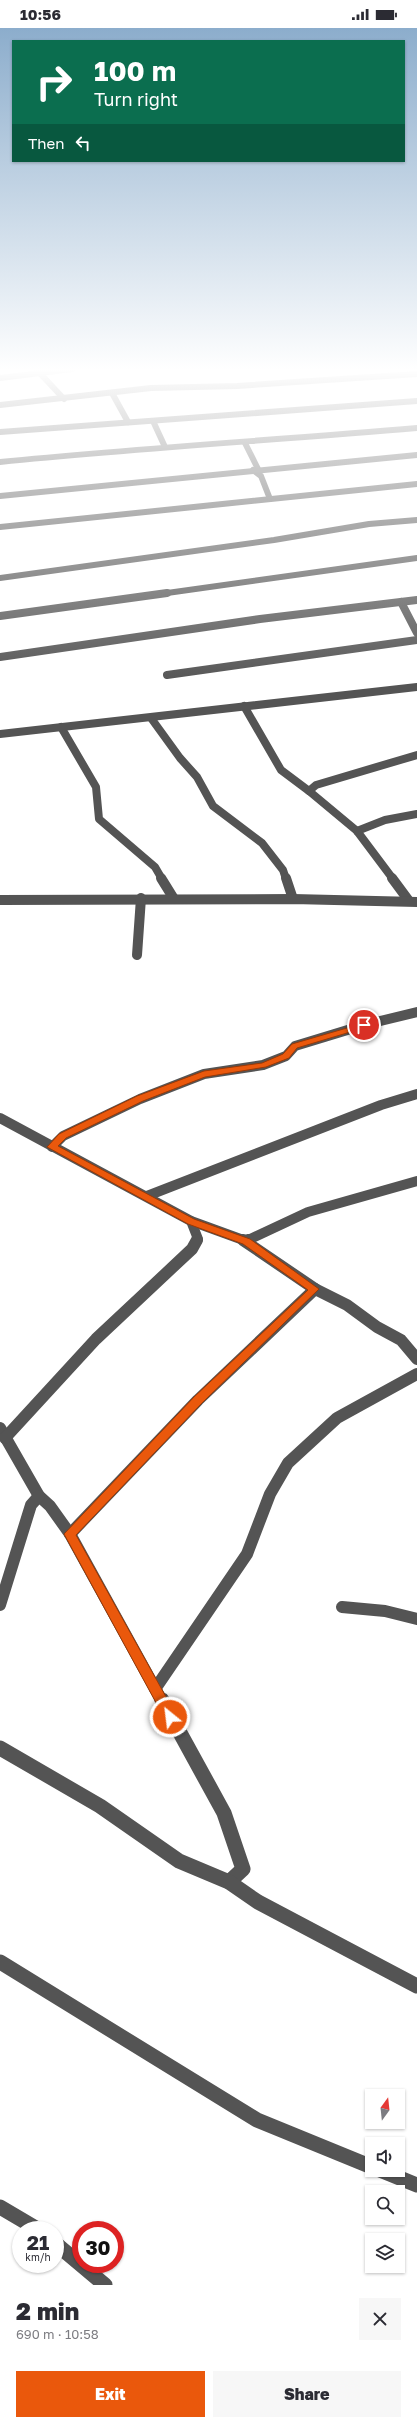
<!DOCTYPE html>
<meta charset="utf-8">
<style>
:root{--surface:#fff;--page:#f7f7f7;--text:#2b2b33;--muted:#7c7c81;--accent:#ea580c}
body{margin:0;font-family:"Golos Text",sans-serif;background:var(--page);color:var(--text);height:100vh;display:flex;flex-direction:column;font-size:15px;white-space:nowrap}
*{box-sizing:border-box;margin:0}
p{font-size:13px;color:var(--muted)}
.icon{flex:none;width:22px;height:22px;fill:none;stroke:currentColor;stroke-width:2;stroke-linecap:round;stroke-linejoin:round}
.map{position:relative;height:2257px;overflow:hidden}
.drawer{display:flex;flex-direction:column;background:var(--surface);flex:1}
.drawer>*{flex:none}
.top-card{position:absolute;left:12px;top:12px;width:393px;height:122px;border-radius:0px;box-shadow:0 1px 3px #0004;background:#0b6e4f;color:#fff;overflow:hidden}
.needle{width:26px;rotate:15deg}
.fabs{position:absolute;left:365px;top:2061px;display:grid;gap:8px}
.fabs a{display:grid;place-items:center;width:40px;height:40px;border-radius:0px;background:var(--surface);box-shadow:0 1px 3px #0004;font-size:20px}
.speed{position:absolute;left:12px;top:2193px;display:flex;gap:8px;font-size:20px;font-weight:700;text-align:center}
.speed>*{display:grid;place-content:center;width:52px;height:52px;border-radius:50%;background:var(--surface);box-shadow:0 1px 3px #0004;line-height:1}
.speed small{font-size:10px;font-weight:400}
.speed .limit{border:6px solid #d22;background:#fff;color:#111}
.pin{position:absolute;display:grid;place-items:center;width:34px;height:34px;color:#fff;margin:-17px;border:2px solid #fff;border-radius:50%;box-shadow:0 1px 4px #0007}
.me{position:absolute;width:44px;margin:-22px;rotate:331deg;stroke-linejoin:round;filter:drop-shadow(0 0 3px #0008)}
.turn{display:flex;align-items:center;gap:14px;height:84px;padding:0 16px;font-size:18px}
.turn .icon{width:52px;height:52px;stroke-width:2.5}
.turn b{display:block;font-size:28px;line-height:34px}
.then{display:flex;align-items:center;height:38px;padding:0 16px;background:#0003;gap:8px;font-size:15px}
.round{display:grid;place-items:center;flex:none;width:42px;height:42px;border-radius:0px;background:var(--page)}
.overview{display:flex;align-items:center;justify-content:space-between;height:68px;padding:0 16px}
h1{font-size:24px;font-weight:800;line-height:30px}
.cta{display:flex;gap:8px;margin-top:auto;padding:8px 16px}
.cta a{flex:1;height:46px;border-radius:0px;background:var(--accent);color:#fff;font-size:16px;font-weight:800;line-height:46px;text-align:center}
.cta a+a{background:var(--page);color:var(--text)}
.status{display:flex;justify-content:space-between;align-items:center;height:28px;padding:0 20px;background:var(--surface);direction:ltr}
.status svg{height:11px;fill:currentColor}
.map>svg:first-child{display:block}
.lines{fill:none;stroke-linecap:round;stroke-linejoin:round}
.minor-far4{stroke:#545454;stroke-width:6}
.minor-far3{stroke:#545454;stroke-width:8}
.minor-far2{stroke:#545454;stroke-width:10}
.minor-far1{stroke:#545454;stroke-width:12}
.minor{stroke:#545454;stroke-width:15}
.route{fill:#ea580c;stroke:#983908}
</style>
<div class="status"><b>10:56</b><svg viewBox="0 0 49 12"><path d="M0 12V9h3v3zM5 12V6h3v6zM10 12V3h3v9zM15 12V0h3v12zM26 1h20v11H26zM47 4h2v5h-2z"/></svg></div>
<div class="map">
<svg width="417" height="2257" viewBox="0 0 417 2257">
<rect width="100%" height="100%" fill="#fff"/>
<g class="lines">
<g class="minor-far4">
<polyline points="36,341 64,371"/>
<polyline points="0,350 72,341"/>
<polyline points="112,365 128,394"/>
<polyline points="0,377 151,360 237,358 417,346"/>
<polyline points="153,393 165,419"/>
<polyline points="0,404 417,373"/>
<polyline points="245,415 258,441"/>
<path d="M0 434C139 420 278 412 417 400"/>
<polyline points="253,442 261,448 270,471"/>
<polyline points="0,468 417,427"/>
<polyline points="0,499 417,456"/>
<polyline points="0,550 274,512 369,496 417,492"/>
<polyline points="160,566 417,530"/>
</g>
<g class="minor-far3">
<polyline points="401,574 417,605"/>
<polyline points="0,588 167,565"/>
<polyline points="0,629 260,591 417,572"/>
<polyline points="167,647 417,612"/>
<polyline points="244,678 281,742 309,763"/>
<polyline points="151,690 180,730 197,749 213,778 262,815 283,842 286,851"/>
<polyline points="61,699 96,759 99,791 155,839 162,851"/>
<polyline points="0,706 417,659"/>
<polyline points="357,803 385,792 417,786"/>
<polyline points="393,851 357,803 309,763 316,757 417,727"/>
</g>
<g class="minor-far2">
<polyline points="161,850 174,871"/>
<polyline points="286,850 293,871"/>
<polyline points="392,850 409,873"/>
<polyline points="0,872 293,871 417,874"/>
<polyline points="137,927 141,870"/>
<polyline points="0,1090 191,1193 246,1213"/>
<polyline points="52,1119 63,1108 140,1071 204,1046 263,1037 286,1028 295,1018 364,997 417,984"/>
<polyline points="147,1168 381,1077 417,1066"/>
<polyline points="191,1193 198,1211 197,1213"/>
<polyline points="246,1213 308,1184 417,1153"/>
</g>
<g class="minor-far1">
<polyline points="243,1212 315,1261 347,1277 377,1299 401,1312 417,1331"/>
<polyline points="246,1213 248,1212"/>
<polyline points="0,1400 39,1468 50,1478 70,1506 162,1673"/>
<polyline points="5,1410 96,1311 192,1221 197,1212"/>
<polyline points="70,1506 198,1372 315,1261"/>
<polyline points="0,1577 31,1477 39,1468"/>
<polyline points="342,1579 385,1583 417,1591"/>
<polyline points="155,1661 247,1526 270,1466 288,1435 337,1390 417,1346"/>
</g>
<g class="minor">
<polyline points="162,1672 224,1785 243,1841 229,1854"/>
<polyline points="0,1720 100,1778 179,1833 229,1854 258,1874 417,1958"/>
<polyline points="0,1934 257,2092 372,2139"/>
<polyline points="380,2142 417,2157"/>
<polyline points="0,2179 39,2202"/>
<polyline points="55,2215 105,2257"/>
</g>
</g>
<linearGradient id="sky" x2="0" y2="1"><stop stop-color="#8cadcc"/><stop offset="0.52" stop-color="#fff"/><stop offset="1" stop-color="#fff" stop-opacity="0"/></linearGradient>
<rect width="417" height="657" fill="url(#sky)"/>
<polygon class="route" points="364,995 368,997 367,999 297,1020 289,1030 266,1039 205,1049 143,1073 66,1110 58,1118 194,1191 250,1211 319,1261 202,1375 76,1507 175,1685 177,1689 175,1693 170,1695 166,1693 64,1506 194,1369 308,1262 243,1216 188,1196 47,1119 59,1106 137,1068 204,1043 262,1035 283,1026 292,1016"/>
</svg>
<div class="fabs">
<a><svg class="needle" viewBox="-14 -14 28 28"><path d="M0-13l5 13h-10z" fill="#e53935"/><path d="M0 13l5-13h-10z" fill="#7c7c81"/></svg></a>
<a><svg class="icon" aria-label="sound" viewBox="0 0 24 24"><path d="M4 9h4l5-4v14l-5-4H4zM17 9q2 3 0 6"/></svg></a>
<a><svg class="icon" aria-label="search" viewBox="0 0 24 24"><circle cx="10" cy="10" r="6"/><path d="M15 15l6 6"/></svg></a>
<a><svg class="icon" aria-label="layers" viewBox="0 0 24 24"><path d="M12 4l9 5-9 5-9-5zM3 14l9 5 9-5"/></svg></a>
</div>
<div class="speed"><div>21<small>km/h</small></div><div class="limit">30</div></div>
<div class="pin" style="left:364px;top:997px;background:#d93025"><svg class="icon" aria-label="arrive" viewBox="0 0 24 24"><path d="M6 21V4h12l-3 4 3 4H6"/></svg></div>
<svg class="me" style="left:170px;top:1689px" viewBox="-20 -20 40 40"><circle r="17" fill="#ea580c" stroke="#fff" stroke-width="3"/><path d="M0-11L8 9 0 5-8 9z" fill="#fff"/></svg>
<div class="top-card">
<div class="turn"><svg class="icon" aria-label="right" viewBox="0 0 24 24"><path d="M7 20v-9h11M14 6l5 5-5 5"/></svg><div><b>100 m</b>Turn right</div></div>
<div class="then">Then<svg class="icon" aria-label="left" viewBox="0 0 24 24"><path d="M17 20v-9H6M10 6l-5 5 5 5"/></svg></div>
</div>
</div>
<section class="drawer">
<div class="overview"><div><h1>2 min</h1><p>690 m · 10:58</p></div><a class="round"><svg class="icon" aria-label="close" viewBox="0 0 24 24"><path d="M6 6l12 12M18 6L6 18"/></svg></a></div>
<div class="cta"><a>Exit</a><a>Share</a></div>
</section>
